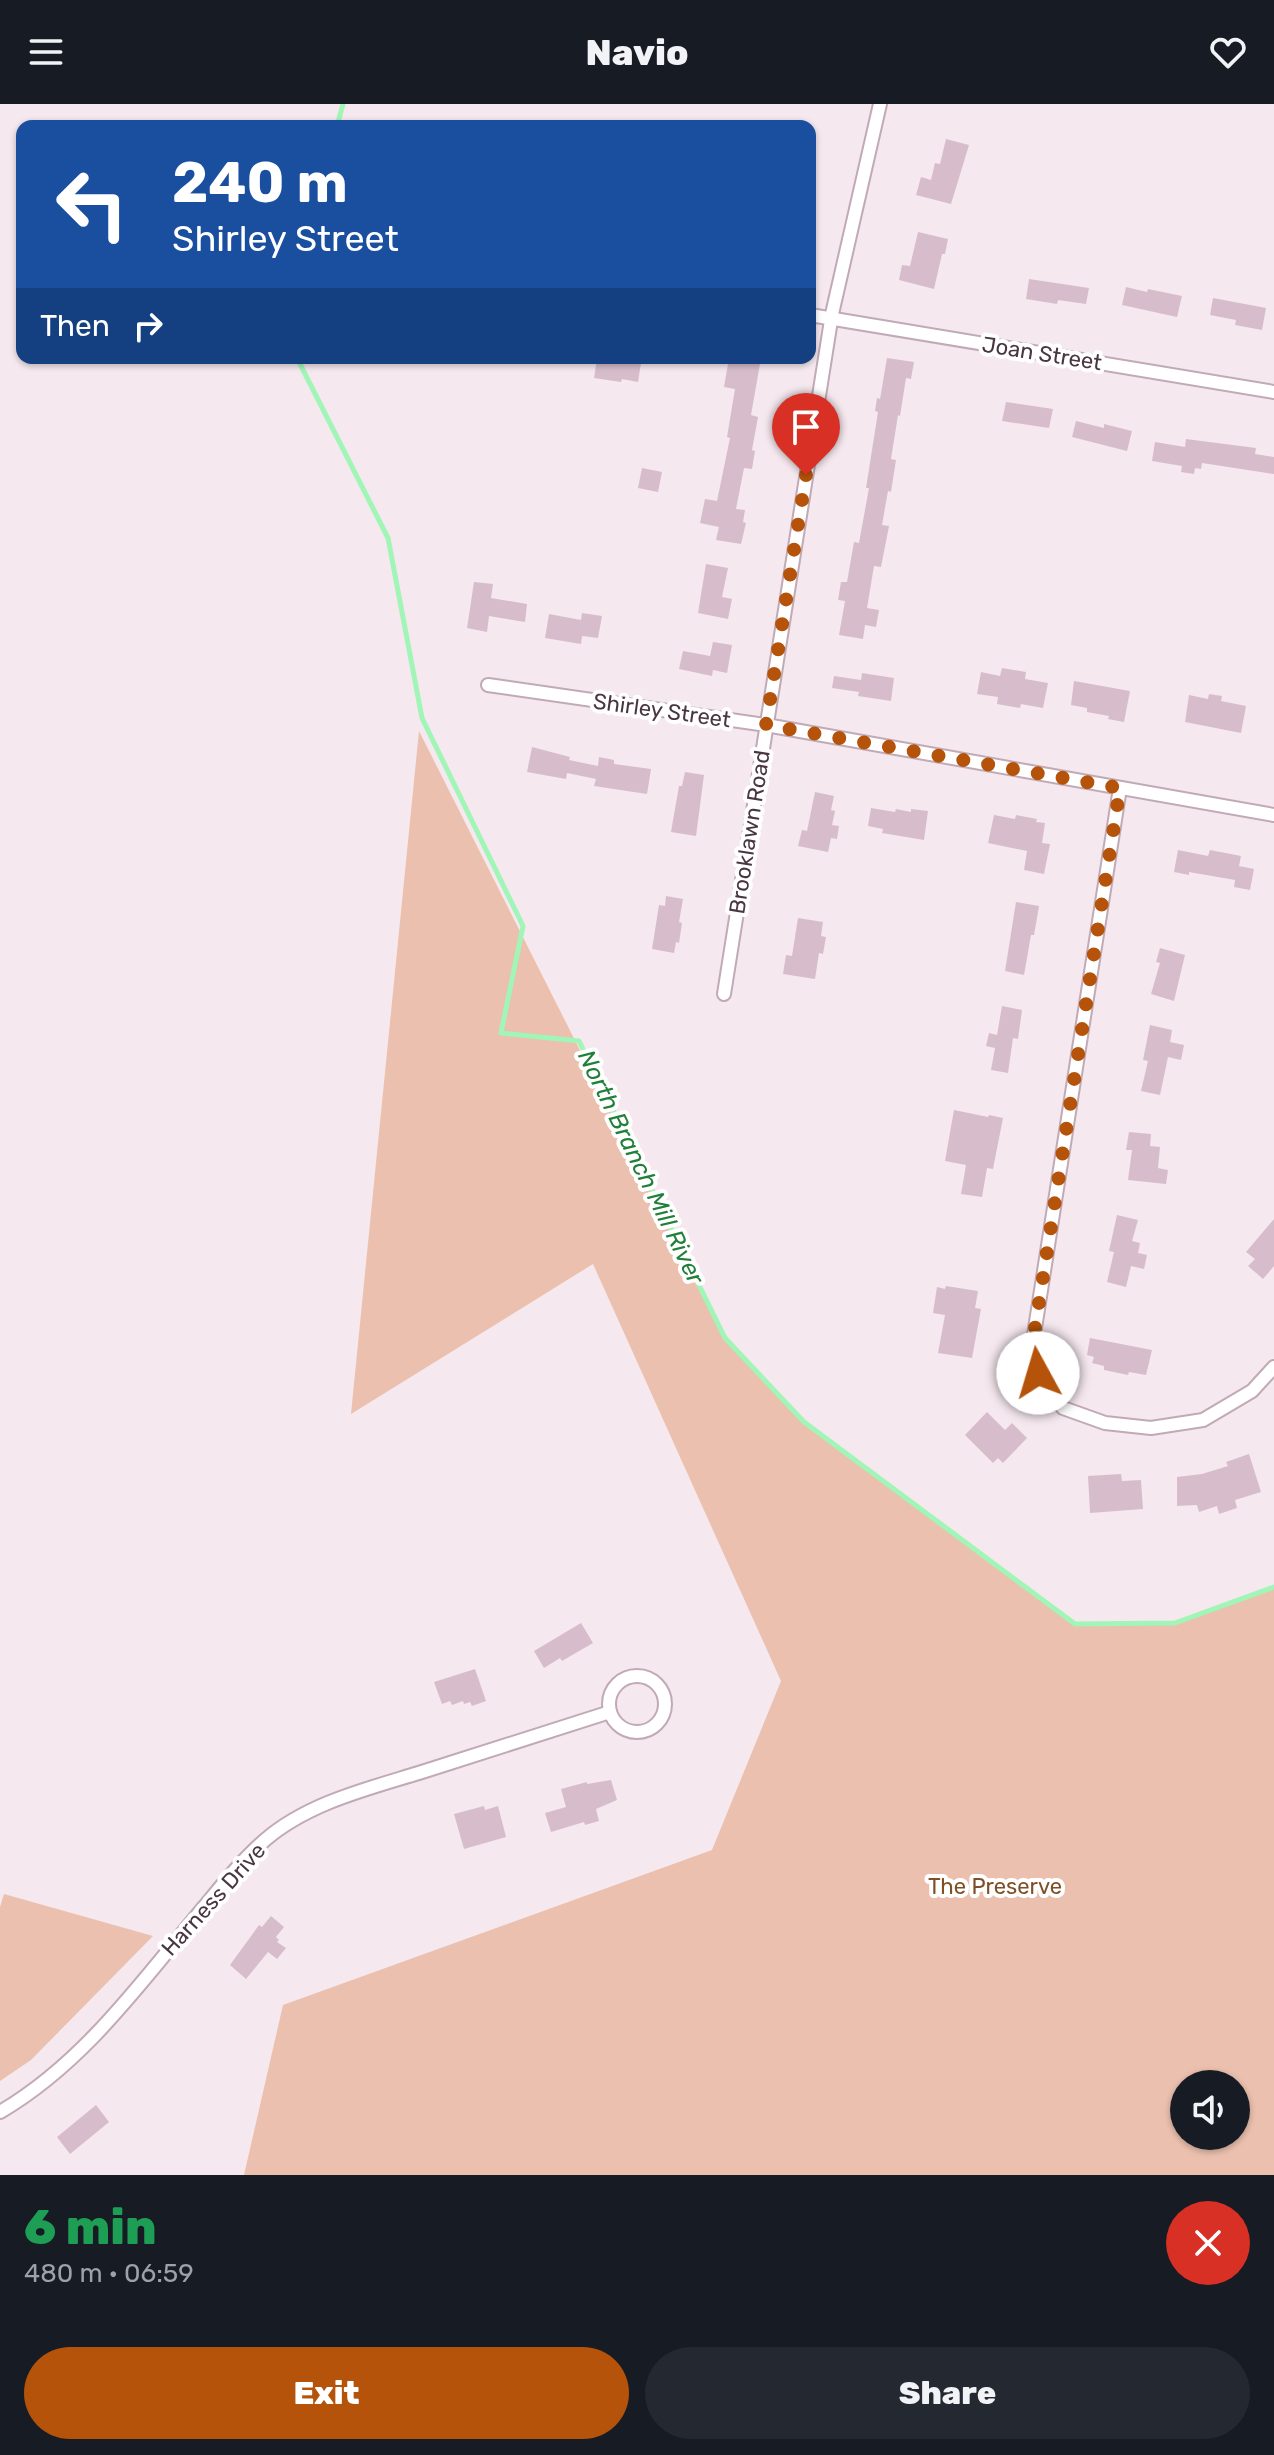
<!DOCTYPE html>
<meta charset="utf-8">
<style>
:root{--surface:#171b24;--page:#242831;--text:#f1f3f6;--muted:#9ea1a6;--accent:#b45309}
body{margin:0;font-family:Rubik,sans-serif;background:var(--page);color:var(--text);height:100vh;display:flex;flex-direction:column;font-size:30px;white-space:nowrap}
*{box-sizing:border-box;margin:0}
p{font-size:26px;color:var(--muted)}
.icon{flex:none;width:44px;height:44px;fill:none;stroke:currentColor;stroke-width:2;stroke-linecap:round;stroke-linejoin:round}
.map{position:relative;height:2071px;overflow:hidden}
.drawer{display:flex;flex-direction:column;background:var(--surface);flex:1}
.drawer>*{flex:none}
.hud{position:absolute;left:16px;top:16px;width:800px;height:244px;border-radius:16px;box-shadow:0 2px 6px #0004;background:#1a4fa0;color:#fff;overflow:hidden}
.tools{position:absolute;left:1170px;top:1966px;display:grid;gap:16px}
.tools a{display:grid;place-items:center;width:80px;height:80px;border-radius:50%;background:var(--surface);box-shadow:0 2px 6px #0004;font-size:40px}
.pin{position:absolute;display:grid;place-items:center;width:68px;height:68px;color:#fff;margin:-82px -34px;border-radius:50% 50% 50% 0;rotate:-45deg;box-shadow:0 0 8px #0007}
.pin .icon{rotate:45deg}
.me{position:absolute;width:88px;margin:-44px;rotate:354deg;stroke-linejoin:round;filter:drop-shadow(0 0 6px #0008)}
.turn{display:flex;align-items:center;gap:28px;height:168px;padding:0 24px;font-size:36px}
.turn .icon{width:104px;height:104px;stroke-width:2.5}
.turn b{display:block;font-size:56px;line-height:68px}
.then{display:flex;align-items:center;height:76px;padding:0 24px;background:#0003;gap:16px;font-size:30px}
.round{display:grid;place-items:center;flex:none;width:84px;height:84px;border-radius:42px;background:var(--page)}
.summary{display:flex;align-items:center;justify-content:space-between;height:136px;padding:0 24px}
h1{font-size:48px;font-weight:800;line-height:60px;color:#1e9e55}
.action{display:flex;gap:16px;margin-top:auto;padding:16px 24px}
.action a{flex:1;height:92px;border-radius:48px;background:var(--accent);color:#fff;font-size:32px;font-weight:800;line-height:92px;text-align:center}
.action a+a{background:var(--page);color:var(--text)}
header{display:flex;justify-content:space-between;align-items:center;height:104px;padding:0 24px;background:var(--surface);font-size:36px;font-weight:800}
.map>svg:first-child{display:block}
.green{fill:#ebc0ae;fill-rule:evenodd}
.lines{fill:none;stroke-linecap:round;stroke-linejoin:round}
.stream{stroke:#a1f5b6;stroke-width:5}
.building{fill:#d7bdcb}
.minor-casing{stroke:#c1aab6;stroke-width:16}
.minor{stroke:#fff;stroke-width:12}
.route{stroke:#b45309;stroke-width:14;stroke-dasharray:0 25.2}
.labels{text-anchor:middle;stroke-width:8;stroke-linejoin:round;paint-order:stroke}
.street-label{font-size:22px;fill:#493640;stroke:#fff}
.park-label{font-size:22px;fill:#7f4f25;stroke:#fff}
.water-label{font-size:24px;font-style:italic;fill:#208039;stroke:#fff}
</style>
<header><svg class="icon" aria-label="menu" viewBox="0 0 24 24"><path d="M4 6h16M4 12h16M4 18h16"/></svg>Navio<svg class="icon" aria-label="heart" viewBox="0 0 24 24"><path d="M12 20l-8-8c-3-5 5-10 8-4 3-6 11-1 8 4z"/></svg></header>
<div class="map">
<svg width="1274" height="2071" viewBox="0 0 1274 2071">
<rect width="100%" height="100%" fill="#f5e8ee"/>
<g class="green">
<path d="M419 627 725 1234 804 1317 1075 1520 1175 1519 1274 1483V2071H244L283 1901 712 1746 781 1577 593 1160 351 1310ZM1184 1980H1236V2032H1184Z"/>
<polygon points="4,1790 153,1832 31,1956 0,1977 0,1803"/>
</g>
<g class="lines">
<g class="stream">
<polyline points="337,22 343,0"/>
<polyline points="297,254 388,434 422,614 523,822 501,929 579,937 725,1234 804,1318 1075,1520 1175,1519 1274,1483"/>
</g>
</g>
<g class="building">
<polygon points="946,35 969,41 951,100 916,91 921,73 931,76 935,59 940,60"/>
<polygon points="918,128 948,135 945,150 942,150 934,185 899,176 902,161 910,162"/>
<polygon points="1029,175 1089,184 1086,200 1058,196 1057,200 1026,195"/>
<polygon points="1126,183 1147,188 1148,185 1182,192 1177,213 1122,201"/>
<polygon points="1213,194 1266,204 1262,226 1235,221 1236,216 1210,211"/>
<polygon points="597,254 641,259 638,278 622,275 621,278 594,274"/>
<polygon points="729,254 761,254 751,311 758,313 752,346 755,347 752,365 744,364 736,405 745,406 743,418 746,419 741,440 716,436 719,423 700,419 705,395 717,397 730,334 727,333 735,285 724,283"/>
<polygon points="887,254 914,258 911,275 906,274 900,312 898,311 891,355 896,356 891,388 888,387 882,421 889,422 881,463 874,462 867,504 879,506 876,523 865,521 863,535 839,531 845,497 838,496 841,478 847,478 854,438 859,439 869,384 866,384 878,308 875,307 877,294 880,295"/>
<polygon points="1006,298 1053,305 1049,324 1002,317"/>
<polygon points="1076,317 1104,324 1104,320 1132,327 1127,347 1072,333"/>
<polygon points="1186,335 1256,344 1255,350 1274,353 1274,370 1202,359 1201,365 1195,364 1194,370 1181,368 1182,362 1152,357 1155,338 1185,343"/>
<polygon points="642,364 662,368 658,388 638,384"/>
<polygon points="706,460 728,464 722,493 732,495 728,515 698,509"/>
<polygon points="474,478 493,480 491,494 527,500 525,518 489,512 487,528 467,524"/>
<polygon points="582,509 602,512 598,534 582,532 581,540 545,534 549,510 581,516"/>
<polygon points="713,538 732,541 727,569 713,566 712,572 679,565 683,547 710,552"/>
<polygon points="1002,564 1026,568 1025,575 1048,579 1043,604 1021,600 1020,604 997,600 998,593 977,590 981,568 1000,572"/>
<polygon points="862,569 894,574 891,597 858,592 859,588 832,584 834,572 861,576"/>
<polygon points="1074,577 1130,587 1124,618 1108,615 1109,612 1087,608 1087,604 1071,601"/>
<polygon points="1209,590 1222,592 1221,597 1246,602 1241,629 1185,618 1189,591 1208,595"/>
<polygon points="532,643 570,653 569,656 598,662 599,653 614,656 614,660 651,665 647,690 594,682 596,675 567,669 566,675 527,668"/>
<polygon points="685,668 704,671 696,732 671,728 679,682 682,682"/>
<polygon points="815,688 834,692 831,706 835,707 832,721 839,722 837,735 831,734 828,748 798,742 802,726 807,727"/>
<polygon points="871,704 895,708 896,705 911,708 911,705 928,707 924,736 882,729 883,725 868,722"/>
<polygon points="994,711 1015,715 1016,711 1037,715 1036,718 1045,719 1042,739 1050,740 1044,770 1024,766 1027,747 988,739"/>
<polygon points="1178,746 1208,752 1210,746 1241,752 1239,762 1254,765 1250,786 1234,783 1235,776 1189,768 1189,771 1174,768"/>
<polygon points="666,792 683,795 679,818 682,819 679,839 676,838 674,849 652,845 659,801 665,802"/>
<polygon points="1016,798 1039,802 1034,831 1031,831 1024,871 1005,867"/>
<polygon points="798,814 823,818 821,832 826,833 823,850 819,849 815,875 783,870 786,851 792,852"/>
<polygon points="1160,844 1185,851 1174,897 1151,890 1160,859 1156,858"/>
<polygon points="1002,902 1022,906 1018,935 1013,934 1008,969 991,966 995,944 986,942 989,929 997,931"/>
<polygon points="1150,921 1172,926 1170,938 1184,941 1181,956 1168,953 1160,991 1141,987 1148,957 1143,956"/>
<polygon points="954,1006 988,1013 989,1011 1003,1014 993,1065 987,1064 982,1093 961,1090 966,1061 945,1057"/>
<polygon points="1129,1028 1151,1030 1150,1042 1160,1043 1158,1064 1168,1066 1166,1080 1128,1076 1132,1046 1126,1046"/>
<polygon points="1117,1111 1138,1116 1132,1137 1140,1139 1138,1149 1147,1151 1144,1165 1131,1162 1126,1183 1107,1178 1114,1148 1109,1147"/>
<polygon points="1274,1115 1274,1162 1263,1175 1248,1162 1255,1155 1246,1148"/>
<polygon points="946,1182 978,1187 975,1204 981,1205 972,1254 938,1249 945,1211 933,1209 937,1183 945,1185"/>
<polygon points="1090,1234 1152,1246 1146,1271 1129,1268 1128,1271 1104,1266 1104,1262 1092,1259 1094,1253 1087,1251"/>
<polygon points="987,1308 1005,1326 1012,1319 1027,1334 1003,1359 998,1354 993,1359 965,1331"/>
<polygon points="1249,1350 1261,1388 1235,1396 1237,1404 1219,1410 1217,1402 1199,1408 1197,1401 1177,1402 1177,1373 1202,1370 1228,1362 1226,1358"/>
<polygon points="1121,1370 1122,1377 1141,1376 1143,1405 1090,1409 1088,1372"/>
<polygon points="581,1519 593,1539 562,1557 560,1554 544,1564 534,1547"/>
<polygon points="475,1565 486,1597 472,1602 470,1598 464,1600 463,1597 452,1601 450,1597 442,1600 434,1578"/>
<polygon points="611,1676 617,1696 596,1705 599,1717 585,1721 584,1718 551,1728 545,1709 566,1703 561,1685 587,1678 587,1680"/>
<polygon points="484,1702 485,1706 498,1702 506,1733 464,1745 454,1710"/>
<polygon points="271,1812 284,1823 276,1833 279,1836 277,1838 286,1844 277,1855 268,1848 246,1875 230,1861 259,1821 262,1823"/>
<polygon points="96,2001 109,2018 70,2050 57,2033"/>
</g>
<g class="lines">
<g class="minor-casing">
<g id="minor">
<polyline points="810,211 1274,288"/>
<polyline points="488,581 766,621 1274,711"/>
<polyline points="1120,684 1033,1237 1038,1269 1063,1304 1105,1319 1151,1324 1203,1316 1252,1287 1274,1263"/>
<polyline points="724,890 832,210 880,0"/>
<circle cx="637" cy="1600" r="28"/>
<path d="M0 2008C84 1959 142 1877 204 1803 223 1780 242 1756 265 1736 309 1698 371 1684 425 1667 486 1647 548 1628 610 1608"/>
</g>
</g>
<use href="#minor" class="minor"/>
</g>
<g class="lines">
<polyline class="route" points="806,371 766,621 1120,684 1033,1237 1038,1269"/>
</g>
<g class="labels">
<g class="street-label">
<text transform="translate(1042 249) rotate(9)" y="8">Joan Street</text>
<text transform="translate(662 606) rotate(8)" y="8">Shirley Street</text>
<text transform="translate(749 728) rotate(-81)" y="8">Brooklawn Road</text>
<text transform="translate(213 1795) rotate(-48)" y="8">Harness Drive</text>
</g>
<g class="park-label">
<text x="995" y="1790">The Preserve</text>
</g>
<g class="water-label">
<text transform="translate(641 1063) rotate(64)" y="8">North Branch Mill River</text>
</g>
</g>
</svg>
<div class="tools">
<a><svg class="icon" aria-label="sound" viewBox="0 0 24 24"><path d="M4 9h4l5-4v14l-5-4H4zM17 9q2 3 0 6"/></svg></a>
</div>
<div class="pin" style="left:806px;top:371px;background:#d93025"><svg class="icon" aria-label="arrive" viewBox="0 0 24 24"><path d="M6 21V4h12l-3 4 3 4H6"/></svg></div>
<svg class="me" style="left:1038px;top:1269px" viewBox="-20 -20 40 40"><circle r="19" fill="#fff"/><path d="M0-13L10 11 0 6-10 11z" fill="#b45309"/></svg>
<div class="hud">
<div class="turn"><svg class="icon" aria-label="left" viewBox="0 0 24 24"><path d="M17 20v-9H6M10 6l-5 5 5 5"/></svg><div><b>240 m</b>Shirley Street</div></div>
<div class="then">Then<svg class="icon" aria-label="right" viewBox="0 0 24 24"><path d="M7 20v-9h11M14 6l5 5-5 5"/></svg></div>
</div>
</div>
<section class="drawer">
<div class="summary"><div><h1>6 min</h1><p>480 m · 06:59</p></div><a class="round" style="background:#d93025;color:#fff"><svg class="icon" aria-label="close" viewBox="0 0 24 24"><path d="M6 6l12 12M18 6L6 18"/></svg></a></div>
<div class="action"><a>Exit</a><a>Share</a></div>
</section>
